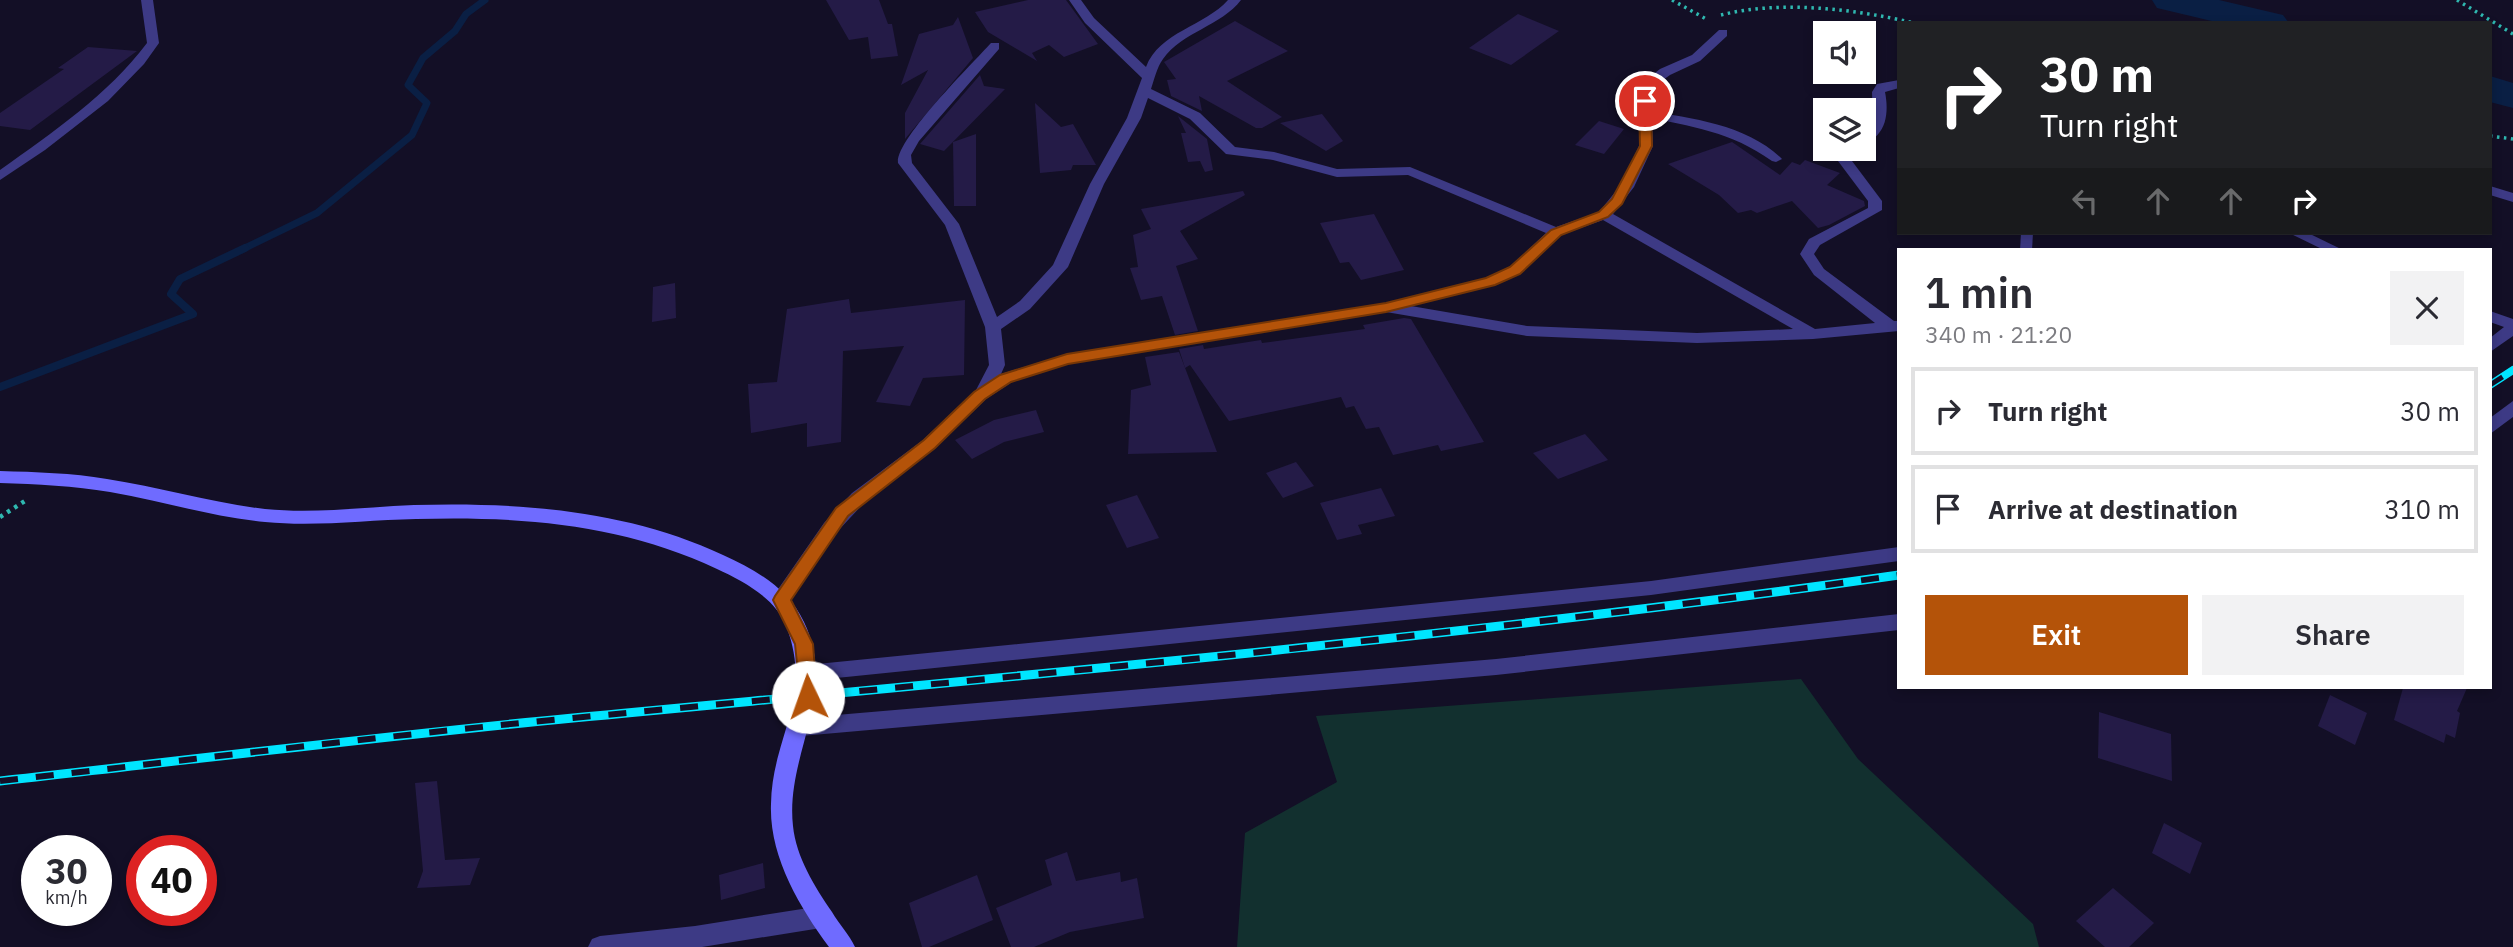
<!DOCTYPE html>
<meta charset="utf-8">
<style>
:root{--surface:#fff;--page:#f2f2f3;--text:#2b2b33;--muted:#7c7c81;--line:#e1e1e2;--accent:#b45309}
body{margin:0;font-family:"IBM Plex Sans",sans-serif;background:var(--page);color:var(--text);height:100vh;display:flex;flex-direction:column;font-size:26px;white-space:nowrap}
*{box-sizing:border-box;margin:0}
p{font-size:23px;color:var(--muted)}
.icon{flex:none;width:38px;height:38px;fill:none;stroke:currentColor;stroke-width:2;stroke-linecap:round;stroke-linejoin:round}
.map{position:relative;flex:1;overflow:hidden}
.side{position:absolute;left:1897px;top:248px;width:595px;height:441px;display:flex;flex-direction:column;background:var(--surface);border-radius:0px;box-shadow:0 4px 10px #0003}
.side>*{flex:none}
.guide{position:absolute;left:1897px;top:21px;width:595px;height:214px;border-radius:0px;box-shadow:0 4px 10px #0003;background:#202124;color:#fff;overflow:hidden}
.fabs{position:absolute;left:1813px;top:21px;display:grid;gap:14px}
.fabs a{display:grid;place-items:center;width:63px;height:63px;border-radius:0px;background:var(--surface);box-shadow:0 4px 10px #0003;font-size:35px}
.speed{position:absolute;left:21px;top:835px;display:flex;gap:14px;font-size:35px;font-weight:700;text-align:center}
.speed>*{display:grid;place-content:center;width:91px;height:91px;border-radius:50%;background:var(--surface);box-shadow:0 4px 10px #0003;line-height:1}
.speed small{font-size:18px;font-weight:400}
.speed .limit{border:10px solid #d22;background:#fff;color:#111}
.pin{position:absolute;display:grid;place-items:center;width:60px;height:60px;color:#fff;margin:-30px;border:4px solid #fff;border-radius:50%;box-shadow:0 2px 7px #0007}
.me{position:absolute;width:77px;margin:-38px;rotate:357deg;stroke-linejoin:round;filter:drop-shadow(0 0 5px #0008)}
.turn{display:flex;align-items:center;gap:24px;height:147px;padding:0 28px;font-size:32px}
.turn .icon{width:91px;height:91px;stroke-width:2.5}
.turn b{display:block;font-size:49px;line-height:60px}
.lanes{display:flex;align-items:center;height:66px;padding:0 28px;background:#0003;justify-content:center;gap:35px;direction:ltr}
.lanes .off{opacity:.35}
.round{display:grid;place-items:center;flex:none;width:74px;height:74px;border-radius:0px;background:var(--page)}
.summary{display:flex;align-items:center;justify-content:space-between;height:119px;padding:0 28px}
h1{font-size:42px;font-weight:600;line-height:52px}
.action{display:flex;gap:14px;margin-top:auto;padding:14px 28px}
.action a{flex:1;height:80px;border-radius:0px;background:var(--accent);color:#fff;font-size:28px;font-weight:600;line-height:80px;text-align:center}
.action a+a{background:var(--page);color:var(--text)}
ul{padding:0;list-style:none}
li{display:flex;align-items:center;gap:21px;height:88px;margin:0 14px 10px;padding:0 14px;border:4px solid var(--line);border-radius:0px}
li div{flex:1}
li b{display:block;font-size:26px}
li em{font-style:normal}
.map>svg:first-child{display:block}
.green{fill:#12302f}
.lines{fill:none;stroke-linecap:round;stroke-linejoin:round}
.stream-far1{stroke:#0a1f44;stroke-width:7}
.stream{stroke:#0a1f44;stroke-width:8}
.river{fill:#0a1f44;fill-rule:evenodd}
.building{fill:#241b47}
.path-far1{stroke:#2fb8b0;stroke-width:3.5;stroke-dasharray:2.5 4.5;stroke-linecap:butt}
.path{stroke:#2fb8b0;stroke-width:4.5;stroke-dasharray:3.5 5;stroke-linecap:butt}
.lane{fill:#3d3a85;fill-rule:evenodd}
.street{fill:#3d3a85;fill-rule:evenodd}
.secondary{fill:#6f6bff;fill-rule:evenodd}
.rail-far1-casing{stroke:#00e5ff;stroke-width:8}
.rail-casing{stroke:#00e5ff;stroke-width:9}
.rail-far1{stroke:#130f26;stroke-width:5;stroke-dasharray:15;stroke-linecap:butt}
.rail{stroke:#130f26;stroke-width:6;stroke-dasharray:18;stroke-linecap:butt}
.route{fill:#b45309;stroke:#753606;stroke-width:2}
</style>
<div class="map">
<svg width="2513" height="947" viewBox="0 0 2513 947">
<rect width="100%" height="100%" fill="#130f26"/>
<polygon class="green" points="1801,679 1858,759 2033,924 2039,947 1237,947 1245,833 1337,782 1316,716"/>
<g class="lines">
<polyline class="stream-far1" points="241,250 317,213 412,135 427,103 408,85 423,58 455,31 466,14 485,0"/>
<polyline class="stream" points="0,387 193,314 171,294 180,279 245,248"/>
<g class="river">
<polygon points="2152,0 2219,0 2283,15 2289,23 2220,23 2157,8"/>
<polygon points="2490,76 2513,83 2513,108 2490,102"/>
</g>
</g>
<g class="building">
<polygon points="826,0 879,0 888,24 892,24 898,56 871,59 868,37 849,40"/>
<polygon points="1028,0 1066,0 1098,44 1064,57 1049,45 1032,53 1037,61 988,32 975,12"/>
<polygon points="1518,14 1559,31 1511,65 1469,48"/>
<polygon points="958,17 973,58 905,139 905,113 928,70 901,85 919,34 953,25"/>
<polygon points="1235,21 1288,51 1227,81 1282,117 1262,128 1256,128 1199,96 1202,111 1171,96 1167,80 1176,79 1164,62"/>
<polygon points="88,47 137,51 30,130 0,126 0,113 64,69 58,68"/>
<polygon points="980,75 984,86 1005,89 944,151 920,144"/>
<polygon points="1035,103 1061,127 1073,124 1096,165 1073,165 1071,170 1040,173"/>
<polygon points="1322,114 1343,141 1326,151 1280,123"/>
<polygon points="1178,116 1207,139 1213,170 1205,172 1200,161 1188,162 1181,133 1186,133"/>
<polygon points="1599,121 1624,129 1604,154 1575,145"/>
<polygon points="976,134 976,206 954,206 953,142"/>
<polygon points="1732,142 1780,175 1792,162 1800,165 1805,160 1840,173 1827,185 1864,201 1865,206 1829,225 1818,228 1792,201 1757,213 1751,210 1738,213 1719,195 1668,164"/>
<polygon points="1243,191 1245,195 1180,231 1198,259 1176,266 1198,331 1175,335 1162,296 1141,300 1130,268 1138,267 1133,235 1151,229 1141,209"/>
<polygon points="1374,214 1404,270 1361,280 1349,262 1340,263 1320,223"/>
<polygon points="675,283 676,318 652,322 653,287"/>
<polygon points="849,299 851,313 965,300 964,375 923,378 910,406 876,402 904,346 843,351 841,442 807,447 807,423 751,433 748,384 777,382 787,309"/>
<polygon points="1404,318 1411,319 1484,442 1441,451 1438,445 1393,455 1379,427 1366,429 1354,406 1346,408 1341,397 1229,421 1190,365 1185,368 1179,349 1203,345 1204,349 1261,340 1262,343 1365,329 1363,325"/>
<polygon points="1179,352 1217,452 1128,454 1131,390 1151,385 1145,357"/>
<polygon points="1036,410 1044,432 1004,442 972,459 955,440 994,420"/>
<polygon points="1585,434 1608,460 1558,479 1533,453"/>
<polygon points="1296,462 1314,486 1283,498 1266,473"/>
<polygon points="1381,488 1395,516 1358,525 1362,534 1337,540 1320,503"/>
<polygon points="1137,495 1159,538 1127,548 1106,505"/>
<polygon points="2403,688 2467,688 2457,711 2460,713 2455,738 2446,734 2444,743 2394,720"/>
<polygon points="2330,695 2367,713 2355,745 2318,726"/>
<polygon points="2099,712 2171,734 2172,781 2098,758"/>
<polygon points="437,781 445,860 480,858 470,885 417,888 423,871 415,783"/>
<polygon points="2164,823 2202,843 2190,874 2152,853"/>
<polygon points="1067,852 1076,881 1120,872 1121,882 1137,878 1144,918 1070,932 1034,947 1011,947 996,908 1052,885 1045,860"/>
<polygon points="763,863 765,888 721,900 719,875"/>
<polygon points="977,875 993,920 929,947 922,947 909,903"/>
<polygon points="2113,888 2154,923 2129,947 2105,947 2076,921"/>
</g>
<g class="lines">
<g class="path-far1">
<polyline points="1672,0 1708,20"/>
<polyline points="2457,0 2513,34"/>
<path d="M1721 15C1780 0 1855 9 1914 23"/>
<polyline points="2490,136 2513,139"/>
</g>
<polyline class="path" points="0,517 28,499"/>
<g class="lane">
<path d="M1647 111C1692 118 1748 125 1782 159L1776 162 1772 161C1730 131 1692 127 1643 116L1642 114Z"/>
<polygon points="2021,233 2033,233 2032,250 2020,250"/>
</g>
<g class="street">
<path d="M141 0H153L159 43 144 64 108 101 45 150 0 180V170C53 132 108 95 147 43Z"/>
<path d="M1069 0H1081L1094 18 1146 67C1159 32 1205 26 1228 0H1241C1221 26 1182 32 1163 59 1157 67 1154 80 1151 89L1200 113 1235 147 1274 152 1337 169 1410 167 1556 227 1599 212 1620 186 1639 146 1641 84 1660 69 1692 55 1719 30H1727V36L1700 61 1670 75 1652 88 1653 146 1634 187 1613 214 1815 329 1875 323 1814 275 1800 254 1809 239 1868 208V201L1835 157 1841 149H1855L1849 157 1882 201V210L1820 245 1814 254 1824 269 1894 321H1899V331L1813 339 1697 343 1527 336 1386 312 1068 364 1012 382 986 399 935 448 864 503 836 533 788 605 781 608 774 605 771 600 774 595 824 523 852 493 923 440 976 390 989 365 985 327 945 225 898 163C895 140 972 64 991 43H999V49L919 141 911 155 912 163 959 224 997 317 1020 301 1053 265 1090 184 1127 118 1142 78 1085 23ZM1148 98 1190 119 1226 154 1273 160 1337 177 1408 175 1546 233 1510 267 1485 278 1393 303 1067 354 1001 374 1005 365 1001 329 1030 309 1068 267 1104 184 1141 118ZM1603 220 1793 329 1697 333 1527 326 1411 306 1495 285 1520 273 1561 235Z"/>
<path d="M1899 80V88L1885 92C1889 112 1887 136 1864 143V132L1873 118 1872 92 1877 84Z"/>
<polygon points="2490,186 2513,193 2513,202 2490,195"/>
<polygon points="2289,233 2308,233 2343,250 2324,250"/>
<polygon points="2490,311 2513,319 2513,336 2490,352 2490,338 2504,327 2490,322"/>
<polygon points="2513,401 2513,417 2490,434 2490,418"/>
<polygon points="1899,547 1899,561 1651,595 807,681 800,679 797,673 800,667 807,665 1651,581"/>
<polygon points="1899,614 1899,630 1496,675 801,736 794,733 791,727 794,721 801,718 1496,659"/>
<polygon points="821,906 829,909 832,917 829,925 821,928 702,947 588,947 592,939 600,936 695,926"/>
</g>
<path class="secondary" d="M0 471C36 472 72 473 107 479 160 487 212 503 265 509 315 514 364 507 414 505 519 502 627 510 723 555 756 570 788 588 804 622 839 695 785 754 793 826 796 857 815 887 832 912 839 924 849 934 855 947H829C799 906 769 856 771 804 772 737 813 700 787 628 777 599 743 581 717 569 623 524 520 516 416 519 365 520 315 527 265 522 212 517 162 501 110 492 74 486 37 484 0 483Z"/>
<g class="rail-far1-casing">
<polyline id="rail-far1" points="2490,385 2513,370"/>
</g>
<g class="rail-casing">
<path id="rail" d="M0 781C191 760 381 736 573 718 1016 676 1458 638 1899 575"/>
</g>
<use href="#rail-far1" class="rail-far1"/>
<use href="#rail" class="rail"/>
</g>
<polygon class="route" points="1645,97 1651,101 1652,146 1622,204 1608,217 1561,235 1520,274 1495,285 1386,312 1068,364 1011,382 985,399 935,448 848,516 791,600 813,644 817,697 808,705 801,703 795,644 773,600 775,596 836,508 924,440 974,392 1000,375 1067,354 1386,303 1486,278 1510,267 1551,230 1599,212 1612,199 1640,146 1639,101"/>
</svg>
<div class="fabs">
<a><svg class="icon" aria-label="sound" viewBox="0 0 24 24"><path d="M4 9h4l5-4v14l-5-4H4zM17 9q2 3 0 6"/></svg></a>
<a><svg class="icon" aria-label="layers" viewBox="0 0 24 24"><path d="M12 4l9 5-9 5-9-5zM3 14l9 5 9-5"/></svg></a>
</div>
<div class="speed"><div>30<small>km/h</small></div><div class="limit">40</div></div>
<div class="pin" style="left:1645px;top:101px;background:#d93025"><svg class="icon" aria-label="arrive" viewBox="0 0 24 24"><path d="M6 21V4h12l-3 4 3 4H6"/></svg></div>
<svg class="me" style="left:808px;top:697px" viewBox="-20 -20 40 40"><circle r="19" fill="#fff"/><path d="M0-13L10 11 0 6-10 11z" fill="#b45309"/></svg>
<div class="guide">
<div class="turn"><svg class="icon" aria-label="right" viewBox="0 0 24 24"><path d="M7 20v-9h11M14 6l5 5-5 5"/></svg><div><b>30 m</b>Turn right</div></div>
<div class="lanes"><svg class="icon off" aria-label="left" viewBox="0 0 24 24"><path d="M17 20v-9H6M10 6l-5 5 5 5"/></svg><svg class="icon off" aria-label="ahead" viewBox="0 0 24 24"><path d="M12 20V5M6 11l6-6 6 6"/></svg><svg class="icon off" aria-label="ahead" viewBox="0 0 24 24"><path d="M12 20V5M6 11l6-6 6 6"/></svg><svg class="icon" aria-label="right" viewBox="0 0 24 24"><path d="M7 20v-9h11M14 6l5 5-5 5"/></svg></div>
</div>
<section class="side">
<div class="summary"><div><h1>1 min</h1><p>340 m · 21:20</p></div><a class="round"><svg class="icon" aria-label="close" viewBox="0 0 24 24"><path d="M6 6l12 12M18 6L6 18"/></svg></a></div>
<ul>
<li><svg class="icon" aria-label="right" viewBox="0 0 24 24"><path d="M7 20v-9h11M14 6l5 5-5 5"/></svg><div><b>Turn right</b></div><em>30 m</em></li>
<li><svg class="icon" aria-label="arrive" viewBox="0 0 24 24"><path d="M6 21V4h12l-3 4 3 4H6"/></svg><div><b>Arrive at destination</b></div><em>310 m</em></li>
</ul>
<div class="action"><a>Exit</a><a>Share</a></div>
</section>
</div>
